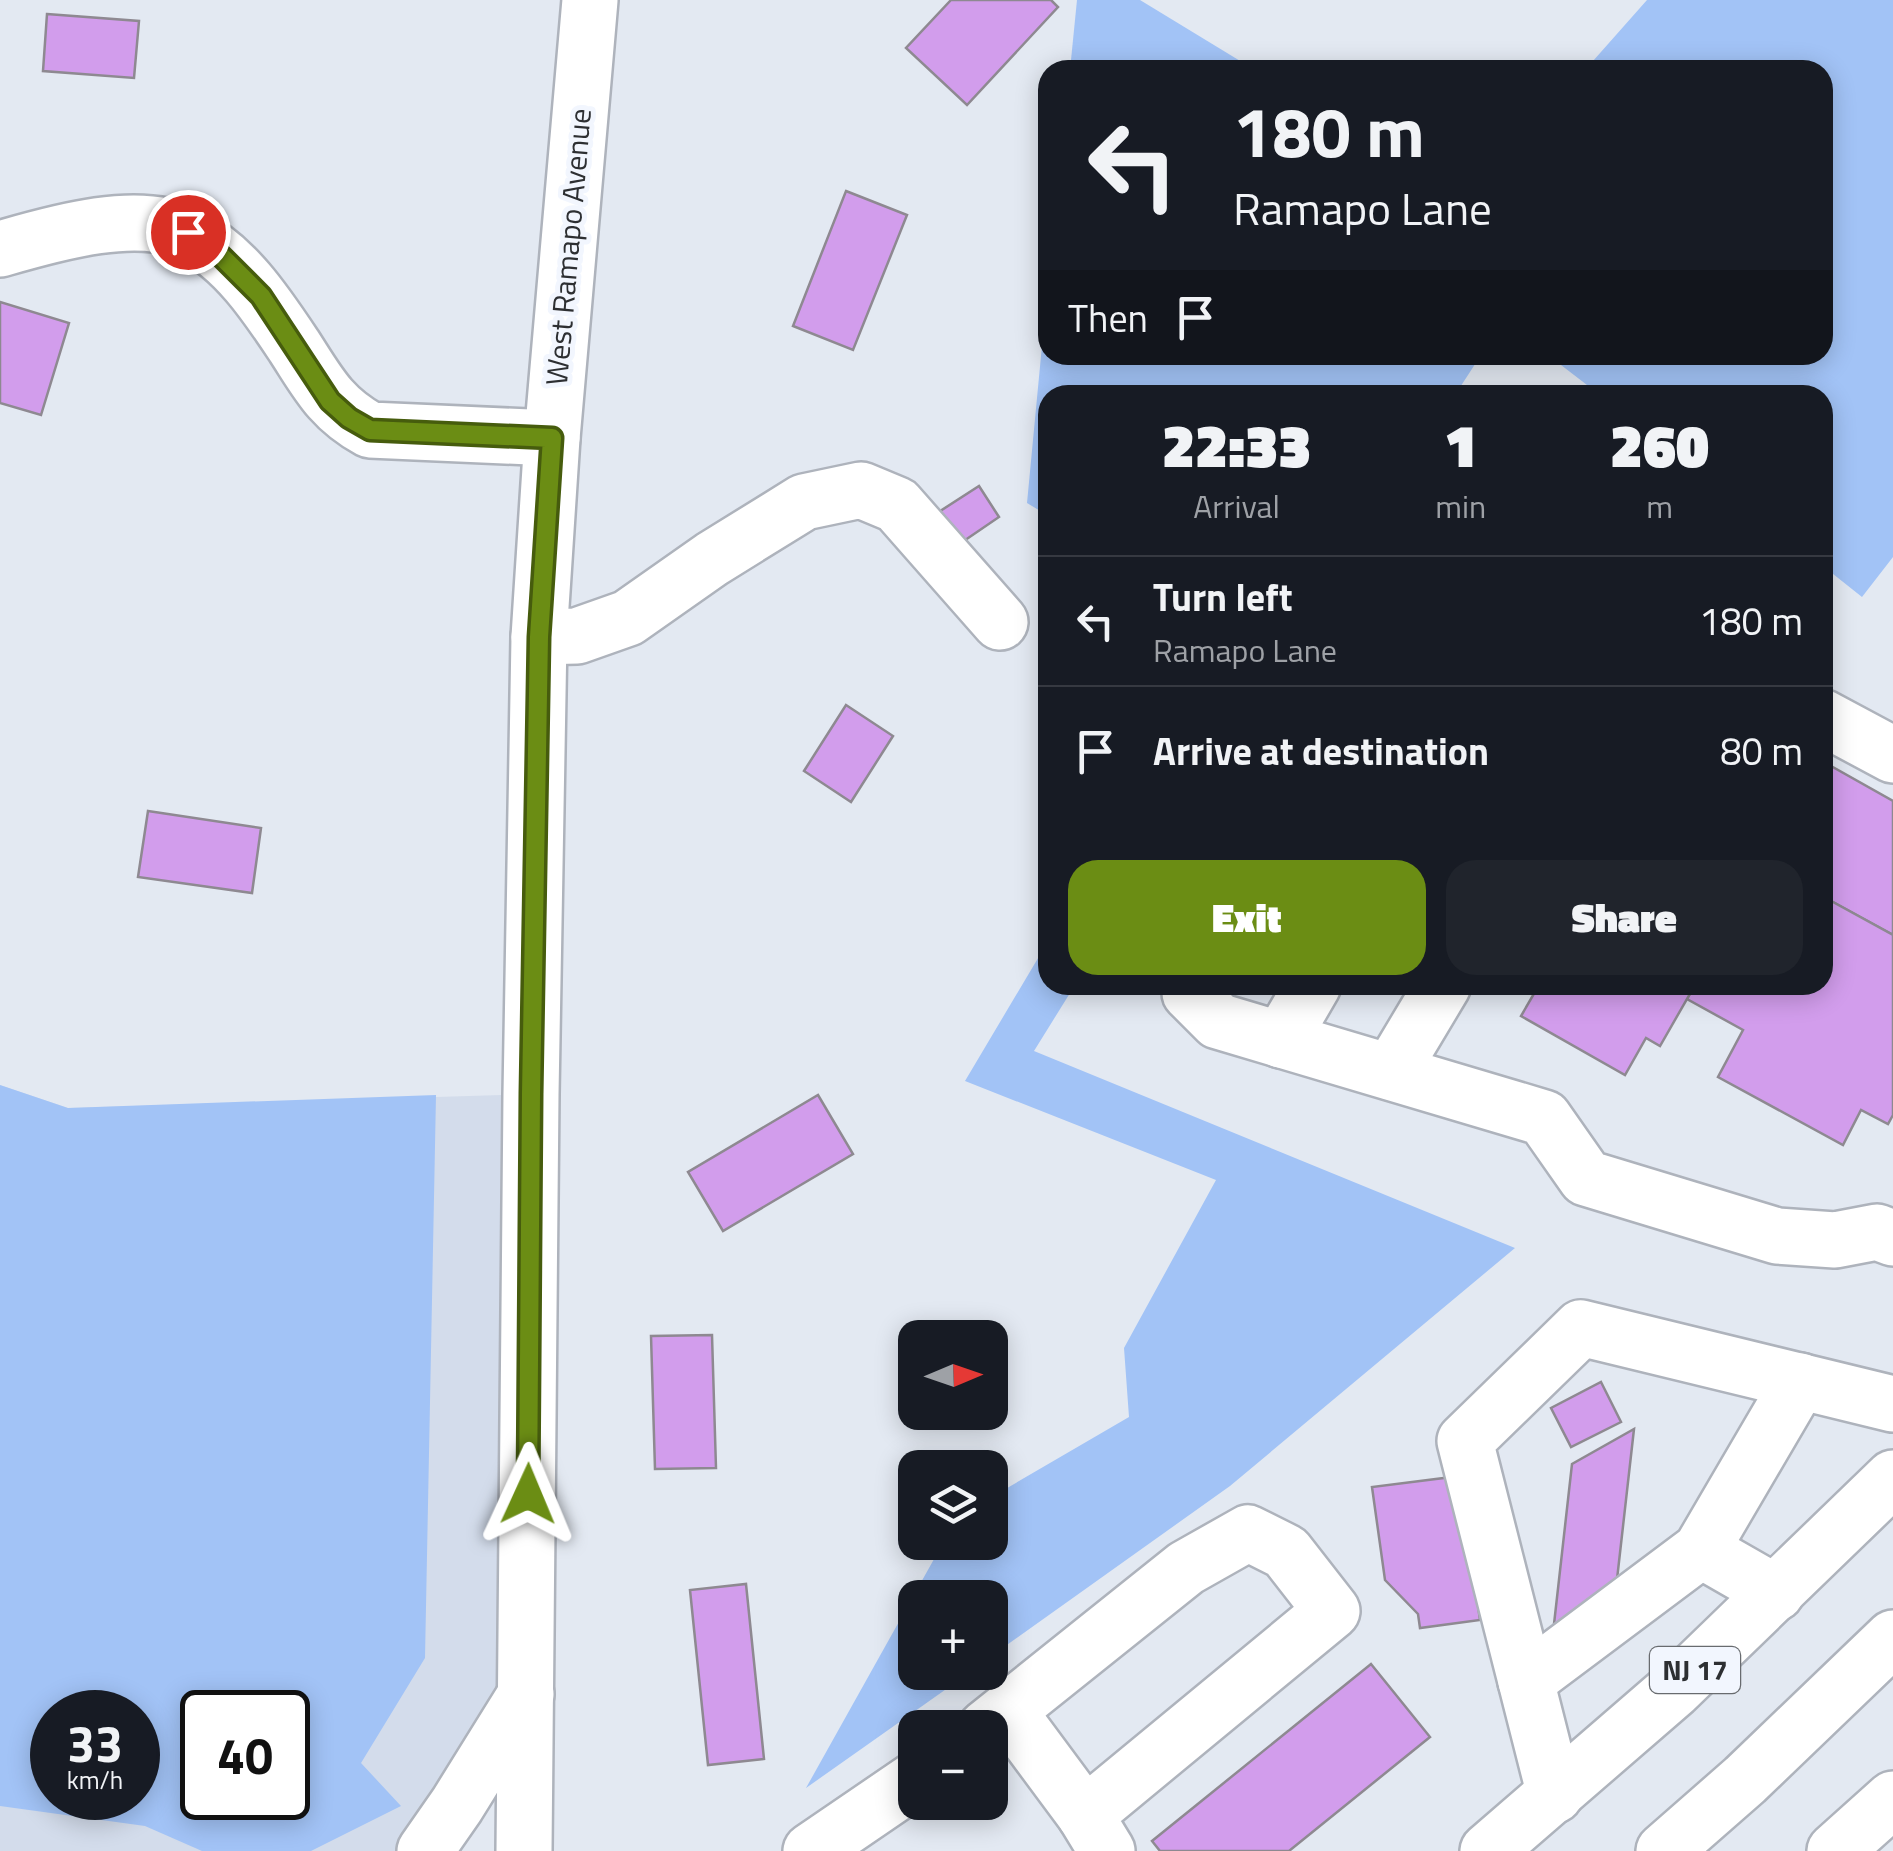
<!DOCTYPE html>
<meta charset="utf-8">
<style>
:root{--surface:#171b24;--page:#20242c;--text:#f1f3f6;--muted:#9ea1a6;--line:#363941;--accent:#6b8d14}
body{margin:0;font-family:"Titillium Web",sans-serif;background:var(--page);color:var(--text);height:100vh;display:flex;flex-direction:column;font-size:38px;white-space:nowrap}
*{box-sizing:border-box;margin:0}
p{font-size:32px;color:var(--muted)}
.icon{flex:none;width:55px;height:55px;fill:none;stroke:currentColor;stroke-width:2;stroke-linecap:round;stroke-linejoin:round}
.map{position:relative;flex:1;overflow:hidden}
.drawer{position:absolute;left:1038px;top:385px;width:795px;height:610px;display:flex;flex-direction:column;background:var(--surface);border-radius:30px;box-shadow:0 5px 25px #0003}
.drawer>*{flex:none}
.banner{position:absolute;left:1038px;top:60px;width:795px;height:305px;border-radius:30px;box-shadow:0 5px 25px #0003;background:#171b24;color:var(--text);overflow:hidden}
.needle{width:65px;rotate:88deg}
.fabs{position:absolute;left:898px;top:1320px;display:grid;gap:20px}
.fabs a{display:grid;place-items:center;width:110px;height:110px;border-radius:20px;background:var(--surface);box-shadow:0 5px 25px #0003;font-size:50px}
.speed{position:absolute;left:30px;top:1690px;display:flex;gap:20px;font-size:50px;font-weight:700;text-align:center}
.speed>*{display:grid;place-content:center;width:130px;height:130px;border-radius:50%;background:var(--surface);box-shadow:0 5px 25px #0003;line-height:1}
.speed small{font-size:25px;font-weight:400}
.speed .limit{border:5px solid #111;border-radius:15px;background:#fff;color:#111}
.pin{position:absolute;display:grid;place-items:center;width:85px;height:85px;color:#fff;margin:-42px;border:5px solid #fff;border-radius:50%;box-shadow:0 2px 10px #0007}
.me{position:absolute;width:110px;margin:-55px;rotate:1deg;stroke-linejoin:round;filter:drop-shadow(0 0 8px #0008)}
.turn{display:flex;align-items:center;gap:35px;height:210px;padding:0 30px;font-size:45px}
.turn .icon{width:130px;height:130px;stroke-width:2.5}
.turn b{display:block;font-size:70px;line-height:85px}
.then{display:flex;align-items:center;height:95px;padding:0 30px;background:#0003;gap:20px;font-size:38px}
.eta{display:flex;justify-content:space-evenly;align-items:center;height:170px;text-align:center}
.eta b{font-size:60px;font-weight:800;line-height:70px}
.cta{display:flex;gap:20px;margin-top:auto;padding:20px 30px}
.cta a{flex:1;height:115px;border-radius:30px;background:var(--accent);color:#fff;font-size:40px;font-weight:800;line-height:115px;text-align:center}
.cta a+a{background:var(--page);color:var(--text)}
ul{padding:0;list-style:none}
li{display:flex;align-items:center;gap:30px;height:130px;padding:0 30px;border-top:2px solid var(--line)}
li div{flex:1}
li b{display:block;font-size:38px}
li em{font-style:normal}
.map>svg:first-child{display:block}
.built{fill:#d3dceb;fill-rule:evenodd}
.green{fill:#a2c3f6;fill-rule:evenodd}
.building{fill:#d29dec;stroke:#8e8991;stroke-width:2.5}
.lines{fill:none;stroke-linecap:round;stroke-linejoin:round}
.minor-casing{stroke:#aeb3bc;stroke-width:60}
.highway-casing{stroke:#aeb3bc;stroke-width:60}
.minor{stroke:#fff;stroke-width:55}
.highway{stroke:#fff;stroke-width:55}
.route-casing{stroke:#465c0d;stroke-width:25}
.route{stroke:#6b8d14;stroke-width:18}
.labels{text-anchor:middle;stroke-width:10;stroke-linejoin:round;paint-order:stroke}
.shield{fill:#f2f6fe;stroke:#686b6f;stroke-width:2.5}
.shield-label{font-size:28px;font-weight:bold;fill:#2d2f32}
.street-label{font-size:30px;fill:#2d2f32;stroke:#f2f6fe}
</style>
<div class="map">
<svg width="1893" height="1851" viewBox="0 0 1893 1851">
<rect width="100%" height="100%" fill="#e3e9f2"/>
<path class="built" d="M0 1085 68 1108 531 1094 526 1694 425 1851H0ZM52 1712H138V1798H52ZM202 1712H288V1798H202Z"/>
<g class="green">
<polygon points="1077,0 1140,0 1255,70 1070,70"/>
<polygon points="1647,0 1893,0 1893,557 1862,597 1823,566 1822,395 1600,395 1548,355 1822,355 1822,70 1585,70"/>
<polygon points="1047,293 1048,355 1481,355 1455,395 1048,395 1047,515 1027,503"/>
<polygon points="1047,943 1048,985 1075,985 1034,1051 1515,1248 1230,1486 990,1657 990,1598 915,1598 915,1672 969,1673 806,1788 943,1543 990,1542 990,1498 1129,1417 1124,1348 1216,1180 965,1081"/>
<path d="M0 1085 68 1108 436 1095 425 1658 361 1763 401 1806 311 1851H202L145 1826 0 1806ZM138 1712V1798H52V1712ZM202 1712H288V1798H202Z"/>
</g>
<g class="building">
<polygon points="951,0 1051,0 1058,7 967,105 906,48"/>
<polygon points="47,14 139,21 134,78 43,71"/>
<polygon points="846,191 907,215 853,350 793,326"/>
<polygon points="0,302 69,323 41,415 0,403"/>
<polygon points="979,486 999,517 955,547 934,515"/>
<polygon points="846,705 893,736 851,802 804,771"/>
<polygon points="1822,761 1893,801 1893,935 1822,896"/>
<polygon points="148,811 261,828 252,893 138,877"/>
<polygon points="1822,896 1893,935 1893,1115 1888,1124 1861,1110 1843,1145 1718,1077 1743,1030 1687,999 1695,985 1822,985"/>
<polygon points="1539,985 1695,985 1660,1046 1646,1038 1625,1075 1521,1016"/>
<polygon points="818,1095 853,1154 723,1231 688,1172"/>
<polygon points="712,1335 716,1468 655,1469 651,1336"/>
<polygon points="1601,1382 1621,1422 1571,1447 1551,1408"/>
<polygon points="1634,1429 1614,1606 1552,1642 1572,1464"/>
<polygon points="1460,1476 1480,1620 1420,1628 1418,1614 1385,1580 1372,1487"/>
<polygon points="746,1584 764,1759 708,1765 690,1590"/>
<polygon points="1371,1664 1430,1737 1289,1851 1160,1851 1152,1841"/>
</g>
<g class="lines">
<g class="minor-casing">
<g id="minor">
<path d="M0 249C52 234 138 208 189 234 235 257 266 304 294 346 318 383 330 408 370 430L552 438"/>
<polyline points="539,637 577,636 628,618 712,559 804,502 861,490 897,505 1000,622"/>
<polyline points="1822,717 1893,755"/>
<polyline points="1190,985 1190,993 1218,1021 1544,1118 1586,1178 1777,1236 1835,1240 1877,1232 1893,1238"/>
<polyline points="1281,1040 1313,985"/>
<polyline points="1391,1072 1443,985"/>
<polyline points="1701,1550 1776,1593"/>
<polyline points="1526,1681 1701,1550 1800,1381"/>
<polyline points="1008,1711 1085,1815"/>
<polyline points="986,1728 1186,1568 1248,1533 1286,1552 1332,1611 1085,1815 1107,1851"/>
<polyline points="1555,1795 1465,1441 1581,1328 1893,1404"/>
<polyline points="425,1851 457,1805 526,1694"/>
<polyline points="524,1851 531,1094 539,637 552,438 590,0"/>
<polyline points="811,1851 915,1780"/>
<polyline points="1835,1851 1893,1799"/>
</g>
</g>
<g class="highway-casing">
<g id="highway">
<polyline points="1488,1851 1674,1690 1893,1478"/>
<polyline points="1664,1851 1745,1780 1893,1638"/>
</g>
</g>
<use href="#minor" class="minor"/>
<use href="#highway" class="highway"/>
</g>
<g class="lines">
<g class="route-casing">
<polyline id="route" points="188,232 217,252 261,296 330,401 349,418 370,430 552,438 539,637 531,1094 528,1494"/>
</g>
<use href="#route" class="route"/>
</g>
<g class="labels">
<rect class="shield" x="1650" y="1647" width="90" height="46" rx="8"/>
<g class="shield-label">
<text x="1695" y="1680">NJ 17</text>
</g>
<g class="street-label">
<text transform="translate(569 247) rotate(-85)" y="10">West Ramapo Avenue</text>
</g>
</g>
</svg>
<div class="fabs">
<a><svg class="needle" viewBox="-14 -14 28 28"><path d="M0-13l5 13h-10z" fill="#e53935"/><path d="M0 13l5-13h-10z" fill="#9ea1a6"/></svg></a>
<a><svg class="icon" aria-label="layers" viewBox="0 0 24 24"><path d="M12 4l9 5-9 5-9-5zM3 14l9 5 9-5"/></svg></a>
<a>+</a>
<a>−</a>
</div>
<div class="speed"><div>33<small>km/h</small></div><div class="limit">40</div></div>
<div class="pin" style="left:188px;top:232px;background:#d93025"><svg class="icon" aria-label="arrive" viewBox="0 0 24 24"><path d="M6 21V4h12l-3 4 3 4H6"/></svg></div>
<svg class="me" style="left:528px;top:1494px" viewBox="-20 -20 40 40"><path d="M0-17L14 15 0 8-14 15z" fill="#6b8d14" stroke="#fff" stroke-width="4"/></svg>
<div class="banner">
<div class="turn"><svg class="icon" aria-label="left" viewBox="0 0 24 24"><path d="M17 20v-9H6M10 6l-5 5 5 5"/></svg><div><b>180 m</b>Ramapo Lane</div></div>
<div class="then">Then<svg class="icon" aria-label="arrive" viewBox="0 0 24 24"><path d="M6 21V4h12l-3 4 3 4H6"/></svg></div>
</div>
<section class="drawer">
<div class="eta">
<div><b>22:33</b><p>Arrival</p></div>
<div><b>1</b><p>min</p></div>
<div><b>260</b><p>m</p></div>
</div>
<ul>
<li><svg class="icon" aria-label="left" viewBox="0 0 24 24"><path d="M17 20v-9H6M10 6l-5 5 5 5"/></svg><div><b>Turn left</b><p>Ramapo Lane</p></div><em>180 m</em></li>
<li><svg class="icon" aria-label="arrive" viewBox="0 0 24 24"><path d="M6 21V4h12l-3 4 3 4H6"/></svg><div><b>Arrive at destination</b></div><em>80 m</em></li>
</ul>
<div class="cta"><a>Exit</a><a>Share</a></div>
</section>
</div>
